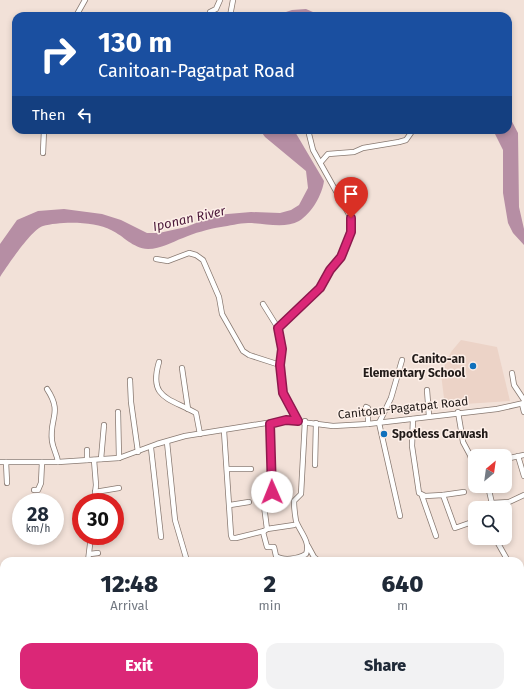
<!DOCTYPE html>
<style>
:root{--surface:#fff;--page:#f2f2f3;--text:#1f2937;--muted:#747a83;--accent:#db2777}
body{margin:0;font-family:"Fira Sans",sans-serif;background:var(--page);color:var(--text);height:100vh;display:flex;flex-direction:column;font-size:15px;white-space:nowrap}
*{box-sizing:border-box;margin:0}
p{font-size:13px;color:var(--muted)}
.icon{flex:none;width:22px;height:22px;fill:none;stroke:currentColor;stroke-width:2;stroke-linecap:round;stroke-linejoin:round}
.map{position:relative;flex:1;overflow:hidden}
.details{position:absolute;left:0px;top:557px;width:524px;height:140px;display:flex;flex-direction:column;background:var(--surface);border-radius:12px 12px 0 0;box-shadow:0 2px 6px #0003}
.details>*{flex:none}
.top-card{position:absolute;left:12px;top:12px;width:500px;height:122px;border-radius:12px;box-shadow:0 2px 6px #0003;background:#1a4fa0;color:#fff;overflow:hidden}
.needle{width:26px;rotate:29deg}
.fabs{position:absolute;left:468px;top:449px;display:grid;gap:8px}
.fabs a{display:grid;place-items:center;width:44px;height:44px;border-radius:8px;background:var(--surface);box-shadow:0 2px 6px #0003;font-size:20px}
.speed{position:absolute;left:12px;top:493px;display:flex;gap:8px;font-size:20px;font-weight:700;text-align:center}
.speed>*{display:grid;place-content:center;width:52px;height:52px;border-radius:50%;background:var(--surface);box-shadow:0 2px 6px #0003;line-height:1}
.speed small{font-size:10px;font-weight:400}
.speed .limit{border:6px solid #d22;background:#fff;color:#111}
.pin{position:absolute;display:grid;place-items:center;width:34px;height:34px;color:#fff;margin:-41px -17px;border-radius:50% 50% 50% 0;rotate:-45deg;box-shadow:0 0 4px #0007}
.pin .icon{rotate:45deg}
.me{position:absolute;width:44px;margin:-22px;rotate:359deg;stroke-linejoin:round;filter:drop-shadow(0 0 3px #0008)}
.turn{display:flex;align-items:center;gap:14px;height:84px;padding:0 20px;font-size:18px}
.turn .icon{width:52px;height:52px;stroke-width:2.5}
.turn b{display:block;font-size:28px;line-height:34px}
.then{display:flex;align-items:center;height:38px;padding:0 20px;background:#0003;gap:8px;font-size:15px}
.eta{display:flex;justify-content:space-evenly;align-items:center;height:68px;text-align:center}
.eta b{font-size:24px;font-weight:800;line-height:28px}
.cta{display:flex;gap:8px;margin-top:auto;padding:8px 20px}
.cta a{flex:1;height:46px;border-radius:12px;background:var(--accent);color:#fff;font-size:16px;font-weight:800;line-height:46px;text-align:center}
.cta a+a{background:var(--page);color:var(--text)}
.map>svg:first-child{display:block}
.built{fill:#ecd3c7}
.water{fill:#b68ea4}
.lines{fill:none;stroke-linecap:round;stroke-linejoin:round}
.minor-casing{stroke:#887971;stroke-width:6}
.minor{stroke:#fff;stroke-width:4.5}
.route-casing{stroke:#8e194d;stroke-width:10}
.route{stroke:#db2777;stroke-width:7}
.poi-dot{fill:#0f70bc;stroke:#fdefe8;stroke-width:1.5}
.labels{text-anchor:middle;stroke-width:3;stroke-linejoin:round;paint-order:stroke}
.poi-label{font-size:12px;font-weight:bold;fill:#221b19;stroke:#fdefe8;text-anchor:end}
.street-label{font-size:12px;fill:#221b19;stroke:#fdefe8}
.water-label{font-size:13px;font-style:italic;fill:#4c193a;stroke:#fdefe8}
</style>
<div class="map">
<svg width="524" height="697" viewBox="0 0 524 697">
<rect width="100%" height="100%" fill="#f2e1d8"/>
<polygon class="built" points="461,340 497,347 510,401 450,405 444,398 441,374 451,352"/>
<g class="water">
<polygon points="306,9 322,16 274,16 292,10"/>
<polygon points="508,114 518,133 519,207 524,229 524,245 513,233 508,223 503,193 503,150 493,130 508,130"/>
<path d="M260 130H294L324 181C322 195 312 213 299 221 285 229 263 223 248 223 239 223 229 226 221 227 209 229 194 233 183 238 172 242 161 249 148 249 132 248 124 236 111 230 95 221 60 221 43 226 32 229 7 266 0 277V244L17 220 38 211 64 209 102 214 121 220 147 233H159L186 227 216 215 251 212 280 213 291 210 299 205 308 188 306 171 265 137Z"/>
</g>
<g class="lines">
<g class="minor-casing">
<g id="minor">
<polyline points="76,16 85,0"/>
<polyline points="209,16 210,12 216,9 220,0"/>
<polyline points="230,16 233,0"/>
<polyline points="43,153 44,130"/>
<polyline points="321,162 328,154 354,152 363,148 399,142 406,140 413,130"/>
<polyline points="156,259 168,261 189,253 196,255 203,260 219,297 222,314 243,351 249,355 280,365"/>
<polyline points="263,304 278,328"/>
<path d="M159 362C148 399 170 398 196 413L200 434"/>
<polyline points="182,368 188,409"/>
<polyline points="512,373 514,385 524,400"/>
<polyline points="130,380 131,402 138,452"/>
<path d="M47 389C63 413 49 418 52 441 53 449 57 454 58 462"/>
<polyline points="427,390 429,416"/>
<polyline points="522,404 524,412"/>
<polyline points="366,407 368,408 368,424"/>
<polyline points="118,412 119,458"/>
<polyline points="458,412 463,442 470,455 475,472"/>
<polyline points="413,419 412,446 419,493 425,496 443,495 455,528 475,521"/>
<polyline points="298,421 283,393 280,365 282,349 278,328 322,285 330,270 341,257 351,232 351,218 313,150 308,130"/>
<polyline points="270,424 272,492"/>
<polyline points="224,431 231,535 232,538 236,538 264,531"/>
<polyline points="167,442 175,520 187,561"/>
<polyline points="151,448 161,537"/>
<polyline points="518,456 524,476"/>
<polyline points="101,459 104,425"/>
<polyline points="505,459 524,455"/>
<polyline points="87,460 87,450"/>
<polyline points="0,462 58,462 119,458 157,444 185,436 285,420 333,426 368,424 497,409 524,403"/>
<polyline points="6,462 7,483"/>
<polyline points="315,465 316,423"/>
<polyline points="227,469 251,469"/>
<polyline points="488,486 493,508"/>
<polyline points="34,490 38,490 41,483 42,462"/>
<polyline points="95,492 119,488"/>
<polyline points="443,495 464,492"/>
<polyline points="422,496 436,536"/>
<polyline points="94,502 96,485 94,460"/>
<polyline points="492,503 509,502 524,495"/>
<polyline points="230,505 249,502"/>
<path d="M264 506 267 529 263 532 267 547H274L276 556C283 561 298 559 306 554 311 542 300 532 296 521 295 515 294 508 294 501L301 494 305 421"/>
<polyline points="400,516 379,423 391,398 402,360"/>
<polyline points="267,529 294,525"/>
<polyline points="495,538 508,561"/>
<polyline points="308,546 314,557 319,561"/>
<polyline points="90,554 98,553"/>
<polyline points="88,561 91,536"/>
<polyline points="90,693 97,697"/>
<polyline points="81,697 83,693"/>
<polyline points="125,697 135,693"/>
</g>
</g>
<use href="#minor" class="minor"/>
</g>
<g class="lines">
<g class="route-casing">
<polyline id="route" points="272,492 270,424 286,420 298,421 283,393 280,365 282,349 278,328 320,288 330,270 341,257 351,232 351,218"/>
</g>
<use href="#route" class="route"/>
</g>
<g class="poi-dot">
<circle cx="473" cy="366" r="4"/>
<circle cx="384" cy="434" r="4"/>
</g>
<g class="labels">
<g class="poi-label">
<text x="465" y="363">Canito-an<tspan x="465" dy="14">Elementary School</tspan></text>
<text x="392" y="438" text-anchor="start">Spotless Carwash</text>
</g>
<g class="street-label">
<text transform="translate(403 408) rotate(-6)" y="4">Canitoan-Pagatpat Road</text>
</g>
<g class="water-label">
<text transform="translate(189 218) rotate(-13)" y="5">Iponan River</text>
</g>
</g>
</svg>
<div class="fabs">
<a><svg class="needle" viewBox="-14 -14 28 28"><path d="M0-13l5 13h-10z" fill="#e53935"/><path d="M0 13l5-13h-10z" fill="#747a83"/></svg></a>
<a><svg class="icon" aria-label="search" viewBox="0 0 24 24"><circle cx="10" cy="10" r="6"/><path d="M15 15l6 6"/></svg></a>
</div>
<div class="speed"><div>28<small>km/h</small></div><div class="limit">30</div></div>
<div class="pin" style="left:351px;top:218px;background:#d93025"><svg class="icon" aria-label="arrive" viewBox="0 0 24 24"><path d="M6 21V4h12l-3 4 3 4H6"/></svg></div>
<svg class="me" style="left:272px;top:492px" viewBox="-20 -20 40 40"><circle r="19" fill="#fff"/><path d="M0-13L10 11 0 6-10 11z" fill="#db2777"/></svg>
<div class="top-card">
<div class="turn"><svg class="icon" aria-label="right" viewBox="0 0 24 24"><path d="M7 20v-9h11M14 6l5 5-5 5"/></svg><div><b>130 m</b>Canitoan-Pagatpat Road</div></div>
<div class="then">Then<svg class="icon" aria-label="left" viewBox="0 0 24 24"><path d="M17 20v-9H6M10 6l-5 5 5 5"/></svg></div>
</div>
<section class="details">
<div class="eta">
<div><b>12:48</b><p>Arrival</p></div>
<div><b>2</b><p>min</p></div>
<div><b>640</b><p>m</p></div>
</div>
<div class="cta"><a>Exit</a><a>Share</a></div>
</section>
</div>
